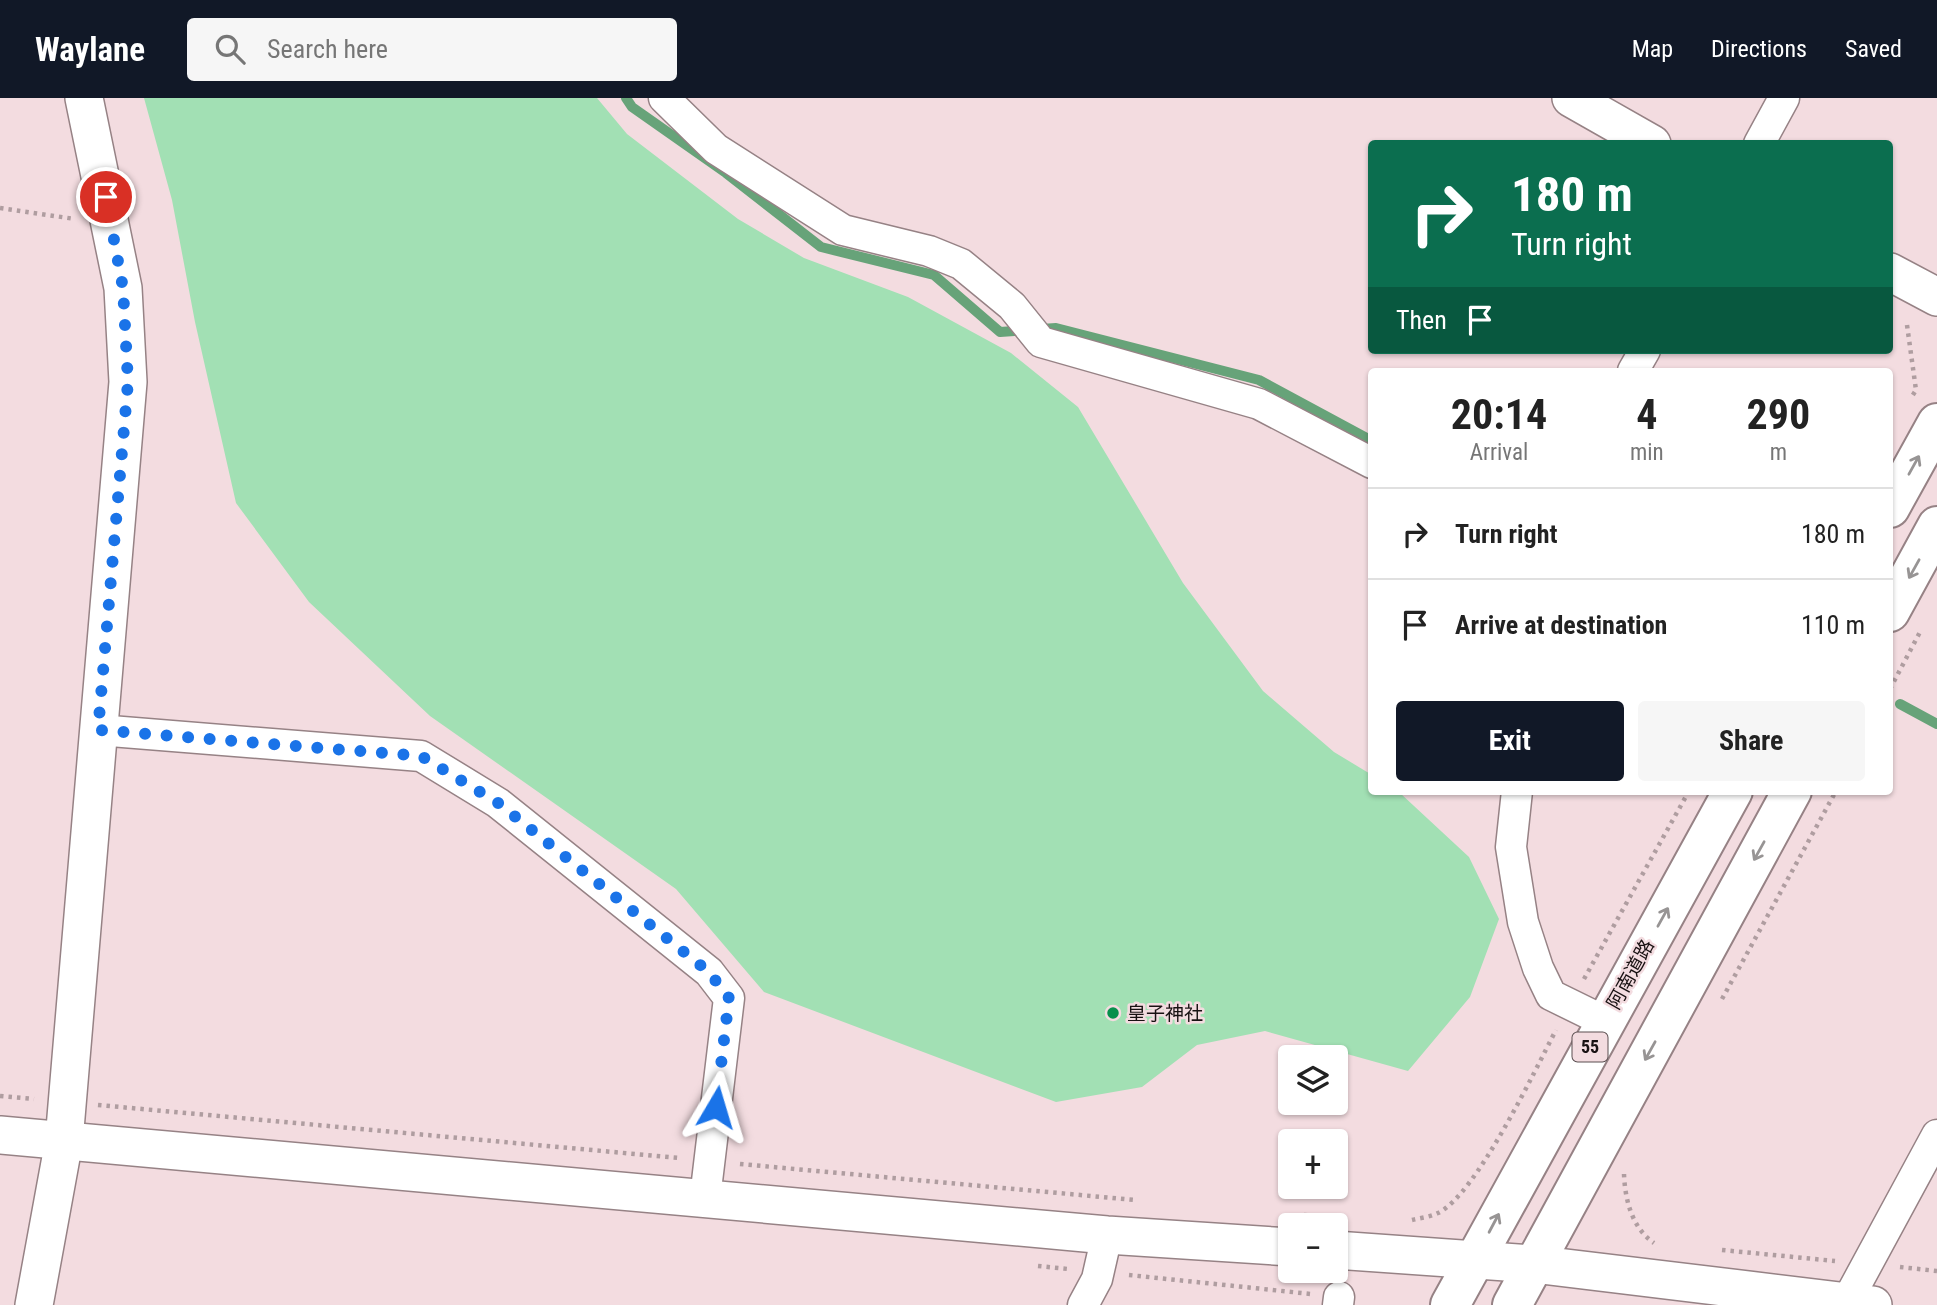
<!DOCTYPE html>
<meta charset="utf-8">
<style>
:root{--surface:#fff;--page:#f6f6f6;--text:#222;--muted:#767676;--line:#e0e0e0;--accent:#111827}
body{margin:0;font-family:"Roboto Condensed","Noto Sans JP",sans-serif;background:var(--page);color:var(--text);height:100vh;display:flex;flex-direction:column;font-size:26px;white-space:nowrap}
*{box-sizing:border-box;margin:0}
p{font-size:23px;color:var(--muted)}
.icon{flex:none;width:38px;height:38px;fill:none;stroke:currentColor;stroke-width:2;stroke-linecap:round;stroke-linejoin:round}
.map{position:relative;flex:1;overflow:hidden}
.side{position:absolute;left:1368px;top:270px;width:525px;height:427px;display:flex;flex-direction:column;background:var(--surface);border-radius:7px;box-shadow:0 2px 5px #0004}
.side>*{flex:none}
.top-card{position:absolute;left:1368px;top:42px;width:525px;height:214px;border-radius:7px;box-shadow:0 2px 5px #0004;background:#0b6e4f;color:#fff;overflow:hidden}
.fabs{position:absolute;left:1278px;top:947px;display:grid;gap:14px}
.fabs a{display:grid;place-items:center;width:70px;height:70px;border-radius:7px;background:var(--surface);box-shadow:0 2px 5px #0004;font-size:35px}
.pin{position:absolute;display:grid;place-items:center;width:60px;height:60px;color:#fff;margin:-30px;border:4px solid #fff;border-radius:50%;box-shadow:0 2px 7px #0007}
.me{position:absolute;width:77px;margin:-38px;rotate:7deg;stroke-linejoin:round;filter:drop-shadow(0 0 5px #0008)}
.turn{display:flex;align-items:center;gap:24px;height:147px;padding:0 28px;font-size:32px}
.turn .icon{width:91px;height:91px;stroke-width:2.5}
.turn b{display:block;font-size:49px;line-height:60px}
.then{display:flex;align-items:center;height:66px;padding:0 28px;background:#0003;gap:14px;font-size:26px}
.eta{display:flex;justify-content:space-evenly;align-items:center;height:119px;text-align:center}
.eta b{font-size:42px;font-weight:700;line-height:49px}
.button{display:flex;gap:14px;margin-top:auto;padding:14px 28px}
.button a{flex:1;height:80px;border-radius:7px;background:var(--accent);color:#fff;font-size:28px;font-weight:700;line-height:80px;text-align:center}
.button a+a{background:var(--page);color:var(--text)}
ul{padding:0;list-style:none}
li{display:flex;align-items:center;gap:21px;height:91px;padding:0 28px;border-top:2px solid var(--line)}
li div{flex:1}
li b{display:block;font-size:26px}
li em{font-style:normal}
header{display:flex;align-items:center;gap:42px;box-sizing:border-box;height:98px;padding:0 35px;background:var(--accent);color:#fff}
header strong{font-size:33px}
nav{display:flex;gap:38px;margin-inline-start:auto;font-size:24px}
.search{width:490px;height:63px;background:var(--page);display:flex;align-items:center;gap:18px;box-sizing:border-box;padding:0 24px;border-radius:7px;color:var(--muted);font-size:26px}
.map>svg:first-child{display:block}
.green{fill:#a2e0b4}
.lines{fill:none;stroke-linecap:round;stroke-linejoin:round}
.stream{stroke:#67a379;stroke-width:10}
.minor-casing{stroke:#968285;stroke-width:33}
.tertiary-casing{stroke:#968285;stroke-width:40}
.trunk-casing{stroke:#968285;stroke-width:42}
.path{stroke:#af9da0;stroke-width:4.5;stroke-dasharray:3.5 5;stroke-linecap:butt}
.minor{stroke:#fff;stroke-width:30}
.tertiary{stroke:#fff;stroke-width:37}
.trunk{stroke:#fff;stroke-width:38}
.oneway{stroke:#979494}
.route{stroke:#1a73e8;stroke-width:12;stroke-dasharray:0 21.6}
.poi-dot{fill:#078f4c;stroke:#f3dce0;stroke-width:2.5}
.labels{text-anchor:middle;stroke-width:5;stroke-linejoin:round;paint-order:stroke}
.shield{fill:#f3dce0;stroke:#5a4e50;stroke-width:2}
.shield-label{font-size:18px;font-weight:bold;fill:#181112}
.street-label{font-size:19px;fill:#181112;stroke:#f3dce0}
.poi-label{font-size:19px;fill:#181112;stroke:#f3dce0;text-anchor:start}
</style>
<header>
<strong>Waylane</strong>
<div class="search"><svg class="icon" aria-label="search" viewBox="0 0 24 24"><circle cx="10" cy="10" r="6"/><path d="M15 15l6 6"/></svg>Search here</div>
<nav><a>Map</a><a>Directions</a><a>Saved</a></nav>
</header>
<div class="map">
<svg width="1937" height="1207" viewBox="0 0 1937 1207">
<rect width="100%" height="100%" fill="#f3dce0"/>
<polygon class="green" points="144,0 597,0 627,36 738,121 804,160 908,199 1011,255 1078,309 1183,485 1263,593 1334,654 1372,677 1372,693 1400,695 1469,759 1499,821 1470,899 1408,973 1265,933 1197,947 1142,989 1056,1004 764,894 676,791 430,618 309,504 236,405 195,224 172,102"/>
<g class="lines">
<g class="stream">
<polyline points="626,0 632,9 726,75 821,149 934,177 1000,234 1056,230 1259,282 1372,343"/>
<polyline points="1900,606 1937,626"/>
</g>
<g class="minor-casing">
<g id="minor">
<polyline points="664,0 716,51 843,132 929,153 961,166 1012,208 1041,244 1259,306 1372,365"/>
<polyline points="1759,46 1784,0"/>
<polyline points="1633,273 1645,252"/>
<polyline points="98,632 421,658 498,705 709,874 729,900 705,1100"/>
<polyline points="1517,693 1511,749 1523,824 1538,870 1551,897 1604,923"/>
<polyline points="1083,1207 1097,1181 1107,1137"/>
<polyline points="1338,1207 1339,1199"/>
<polyline points="1845,1207 1937,1037"/>
</g>
</g>
<g class="tertiary-casing">
<g id="tertiary">
<polyline points="1571,0 1652,46"/>
<polyline points="1890,174 1937,199"/>
<polyline points="0,1037 1107,1137 1290,1149"/>
<polyline points="1335,1152 1533,1166 1873,1207"/>
<polyline points="34,1207 64,1043 128,284 123,190 84,0"/>
</g>
</g>
<g class="trunk-casing">
<g id="trunk">
<polyline points="1890,410 1937,325"/>
<polyline points="1890,514 1937,428"/>
<polyline points="1450,1207 1733,693"/>
<polyline points="1512,1207 1792,693"/>
</g>
</g>
<g class="path">
<polyline points="0,110 75,121"/>
<polyline points="1907,227 1916,292 1911,300"/>
<polyline points="1890,591 1920,534"/>
<polyline points="1584,881 1689,693"/>
<polyline points="1722,901 1836,693"/>
<polyline points="0,998 34,1001"/>
<polyline points="98,1007 679,1060"/>
<polyline points="740,1066 1135,1102"/>
<path d="M1624 1076C1625 1102 1632 1130 1654 1145"/>
<polyline points="1304,1117 1324,1119"/>
<path d="M1412 1122C1420 1120 1430 1119 1438 1115 1476 1097 1535 972 1556 932"/>
<polyline points="1722,1152 1835,1163"/>
<polyline points="1038,1168 1068,1171"/>
<polyline points="1900,1169 1937,1173"/>
<polyline points="1129,1177 1311,1196"/>
</g>
<use href="#minor" class="minor"/>
<use href="#tertiary" class="tertiary"/>
<use href="#trunk" class="trunk"/>
</g>
<defs><path id="oneway-shaft" d="M-6 0H5M1.5-3L5.5 0L1.5 3" fill="none" stroke-width="1.6" stroke-linecap="round" stroke-linejoin="round" transform="scale(1.75)"/></defs>
<g class="oneway">
<use href="#oneway-shaft" transform="translate(1914 367) rotate(-61)"/>
<use href="#oneway-shaft" transform="translate(1914 471) rotate(119)"/>
<use href="#oneway-shaft" transform="translate(1759 753) rotate(119)"/>
<use href="#oneway-shaft" transform="translate(1663 819) rotate(-61)"/>
<use href="#oneway-shaft" transform="translate(1650 953) rotate(119)"/>
<use href="#oneway-shaft" transform="translate(1494 1125) rotate(-62)"/>
</g>
<g class="lines">
<polyline class="route" points="106,99 123,190 128,284 98,632 421,658 498,705 709,874 729,900 716,1009"/>
</g>
<circle class="poi-dot" cx="1113" cy="915" r="7"/>
<g class="labels">
<rect class="shield" x="1572.5" y="934.5" width="35" height="29" rx="5"/>
<g class="shield-label">
<text x="1590" y="955">55</text>
</g>
<g class="street-label">
<text transform="translate(1630 876) rotate(-61)" y="7">阿南道路</text>
</g>
<g class="poi-label">
<text x="1127" y="922">皇子神社</text>
</g>
</g>
</svg>
<div class="fabs">
<a><svg class="icon" aria-label="layers" viewBox="0 0 24 24"><path d="M12 4l9 5-9 5-9-5zM3 14l9 5 9-5"/></svg></a>
<a>+</a>
<a>−</a>
</div>
<div class="pin" style="left:106px;top:99px;background:#d93025"><svg class="icon" aria-label="arrive" viewBox="0 0 24 24"><path d="M6 21V4h12l-3 4 3 4H6"/></svg></div>
<svg class="me" style="left:716px;top:1009px" viewBox="-20 -20 40 40"><path d="M0-17L14 15 0 8-14 15z" fill="#1a73e8" stroke="#fff" stroke-width="4"/></svg>
<div class="top-card">
<div class="turn"><svg class="icon" aria-label="right" viewBox="0 0 24 24"><path d="M7 20v-9h11M14 6l5 5-5 5"/></svg><div><b>180 m</b>Turn right</div></div>
<div class="then">Then<svg class="icon" aria-label="arrive" viewBox="0 0 24 24"><path d="M6 21V4h12l-3 4 3 4H6"/></svg></div>
</div>
<section class="side">
<div class="eta">
<div><b>20:14</b><p>Arrival</p></div>
<div><b>4</b><p>min</p></div>
<div><b>290</b><p>m</p></div>
</div>
<ul>
<li><svg class="icon" aria-label="right" viewBox="0 0 24 24"><path d="M7 20v-9h11M14 6l5 5-5 5"/></svg><div><b>Turn right</b></div><em>180 m</em></li>
<li><svg class="icon" aria-label="arrive" viewBox="0 0 24 24"><path d="M6 21V4h12l-3 4 3 4H6"/></svg><div><b>Arrive at destination</b></div><em>110 m</em></li>
</ul>
<div class="button"><a>Exit</a><a>Share</a></div>
</section>
</div>
